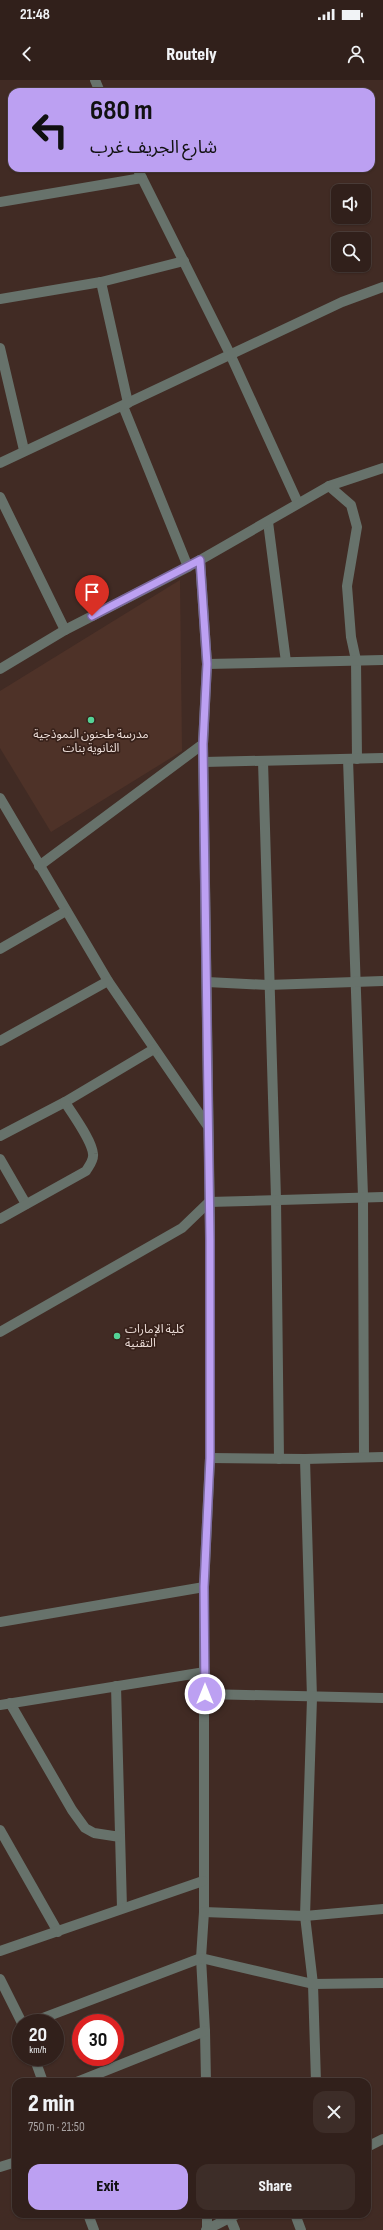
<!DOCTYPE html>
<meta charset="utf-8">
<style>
:root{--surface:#31201b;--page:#3d2d28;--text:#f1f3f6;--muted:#a8a3a3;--line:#4c3e3a;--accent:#bca0f2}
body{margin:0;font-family:"Sofia Sans Condensed","Noto Sans Arabic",sans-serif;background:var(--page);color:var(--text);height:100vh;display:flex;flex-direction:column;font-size:15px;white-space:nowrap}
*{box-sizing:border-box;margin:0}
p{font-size:13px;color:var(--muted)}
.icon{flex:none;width:22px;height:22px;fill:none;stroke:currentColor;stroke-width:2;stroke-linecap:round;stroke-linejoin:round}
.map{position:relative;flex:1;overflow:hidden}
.sheet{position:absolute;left:12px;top:1998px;width:359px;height:140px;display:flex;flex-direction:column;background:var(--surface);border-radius:12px;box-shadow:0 1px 3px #0004,0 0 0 1px var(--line)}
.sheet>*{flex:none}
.banner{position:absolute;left:8px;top:8px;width:367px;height:84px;border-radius:12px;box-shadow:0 1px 3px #0004,0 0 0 1px var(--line);background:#bca0f2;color:#111;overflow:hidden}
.controls{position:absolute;left:331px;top:104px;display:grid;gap:8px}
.controls a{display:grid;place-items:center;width:40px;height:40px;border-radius:8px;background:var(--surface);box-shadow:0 1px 3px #0004,0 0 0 1px var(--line);font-size:20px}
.speed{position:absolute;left:12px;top:1934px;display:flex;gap:8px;font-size:20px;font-weight:700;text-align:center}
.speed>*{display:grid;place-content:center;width:52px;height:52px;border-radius:50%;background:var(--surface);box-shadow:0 1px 3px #0004,0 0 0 1px var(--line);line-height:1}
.speed small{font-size:10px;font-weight:400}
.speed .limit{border:6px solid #d22;background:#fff;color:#111}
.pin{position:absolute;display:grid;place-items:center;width:34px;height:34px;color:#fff;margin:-41px -17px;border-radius:50% 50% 50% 0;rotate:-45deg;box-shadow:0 0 4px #0007}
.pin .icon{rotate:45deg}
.me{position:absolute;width:44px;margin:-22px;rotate:0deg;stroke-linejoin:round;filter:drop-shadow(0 0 3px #0008)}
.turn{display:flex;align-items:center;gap:14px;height:84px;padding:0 16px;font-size:18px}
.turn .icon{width:52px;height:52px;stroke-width:2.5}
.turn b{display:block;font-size:28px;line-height:34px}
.round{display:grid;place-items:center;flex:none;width:42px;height:42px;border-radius:12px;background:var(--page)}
.summary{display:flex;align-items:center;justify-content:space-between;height:68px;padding:0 16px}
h1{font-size:24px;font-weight:800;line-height:30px}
.action{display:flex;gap:8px;margin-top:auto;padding:8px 16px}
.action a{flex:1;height:46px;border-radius:12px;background:var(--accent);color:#111;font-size:16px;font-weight:800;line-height:46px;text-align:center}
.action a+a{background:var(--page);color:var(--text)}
.status{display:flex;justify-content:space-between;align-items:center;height:28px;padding:0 20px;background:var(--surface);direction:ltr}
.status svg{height:11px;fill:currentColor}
header{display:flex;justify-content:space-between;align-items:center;height:52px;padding:0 16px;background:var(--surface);font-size:18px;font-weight:800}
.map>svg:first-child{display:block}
.built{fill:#4e3228}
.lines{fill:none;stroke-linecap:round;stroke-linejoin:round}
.minor{stroke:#67726b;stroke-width:10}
.route-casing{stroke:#7a689d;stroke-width:10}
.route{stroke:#bca0f2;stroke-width:7}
.poi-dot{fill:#54d396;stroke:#37211a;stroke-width:1.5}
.labels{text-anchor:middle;stroke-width:3.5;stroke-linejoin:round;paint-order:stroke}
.poi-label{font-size:12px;fill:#edded9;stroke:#37211a}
</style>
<div class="status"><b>21:48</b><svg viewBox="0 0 49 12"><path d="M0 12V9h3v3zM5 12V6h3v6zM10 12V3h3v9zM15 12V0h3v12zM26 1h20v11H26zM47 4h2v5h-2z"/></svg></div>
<header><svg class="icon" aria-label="back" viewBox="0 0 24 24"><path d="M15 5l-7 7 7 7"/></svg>Routely<svg class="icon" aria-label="person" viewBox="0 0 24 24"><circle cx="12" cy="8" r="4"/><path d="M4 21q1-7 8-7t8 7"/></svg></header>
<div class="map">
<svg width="383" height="2150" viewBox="0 0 383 2150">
<rect width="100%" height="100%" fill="#412b24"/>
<polygon class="built" points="180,500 182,671 51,752 0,668 0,611"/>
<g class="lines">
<g class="minor">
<polyline points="95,0 100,12"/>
<polyline points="137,88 230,274 298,423"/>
<polyline points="0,122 142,98"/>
<polyline points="101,202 128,323"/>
<polyline points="0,219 101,202 184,181"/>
<polyline points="0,268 24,370"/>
<polyline points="123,326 188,487"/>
<polyline points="0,383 342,222 383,207"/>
<polyline points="329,406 351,425 357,447 347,506 351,557 356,580 357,679"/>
<polyline points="0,417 65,550"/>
<polyline points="268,442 286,582"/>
<polyline points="200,480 207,584 203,664 210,1145 210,1378 204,1507 204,1832 201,1878 205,1951 206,2002"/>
<polyline points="207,584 383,580"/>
<polyline points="0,589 65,550 188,487 329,406 383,388"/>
<polyline points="348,679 363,1116 364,1377"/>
<polyline points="263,681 276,1119 279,1379"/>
<polyline points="204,682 383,678"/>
<polyline points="0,718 108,901 207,1045"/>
<polyline points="39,786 203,664"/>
<polyline points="0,869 66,831"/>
<polyline points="207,902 268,905 383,901"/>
<polyline points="0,961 108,901"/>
<polyline points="0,1056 65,1022 154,969"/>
<polyline points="0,1079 26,1124"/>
<path d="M0 1139 86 1091C89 1086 94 1080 93 1074 92 1060 72 1034 65 1022"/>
<polyline points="0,1252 182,1148 209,1122 383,1117"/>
<polyline points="210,1378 305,1379 383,1377"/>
<polyline points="305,1379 312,1618 305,1836 313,1904 316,2002"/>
<polyline points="0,1542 204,1507"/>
<polyline points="116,1606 122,1828"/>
<polyline points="205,1614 383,1618"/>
<polyline points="10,1623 72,1730 85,1748 94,1753 120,1757"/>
<polyline points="0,1625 205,1592"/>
<polyline points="0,1750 58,1852"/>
<polyline points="204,1832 305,1836 383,1829"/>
<polyline points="0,1871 203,1801"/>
<polyline points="0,1899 22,1943"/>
<polyline points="30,1943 201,1878 313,1904 383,1903"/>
<polyline points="34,1977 43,2002"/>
<polyline points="77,2002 205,1951"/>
<polyline points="367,2067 383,2059"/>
<polyline points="0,2087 16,2082"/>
<polyline points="88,2134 94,2150"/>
<polyline points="207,2134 207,2150"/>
<polyline points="295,2134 301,2150"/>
<polyline points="230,2138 235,2150"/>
<polyline points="206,2150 237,2134"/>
</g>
</g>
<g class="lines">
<g class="route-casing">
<polyline id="route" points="92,536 200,480 207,584 203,664 210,1160 210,1378 204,1507 205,1614"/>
</g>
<use href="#route" class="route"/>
</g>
<g class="poi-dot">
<circle cx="91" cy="640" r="4"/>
<circle cx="117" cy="1256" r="4"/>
</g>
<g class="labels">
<g class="poi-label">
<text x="91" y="658">مدرسة طحنون النموذجية<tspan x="91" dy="14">الثانوية بنات</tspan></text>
<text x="125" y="1253" text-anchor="start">كلية الإمارات<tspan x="125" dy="14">التقنية</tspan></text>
</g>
</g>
</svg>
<div class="controls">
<a><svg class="icon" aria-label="sound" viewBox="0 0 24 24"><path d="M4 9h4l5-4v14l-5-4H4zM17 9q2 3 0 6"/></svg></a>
<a><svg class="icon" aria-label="search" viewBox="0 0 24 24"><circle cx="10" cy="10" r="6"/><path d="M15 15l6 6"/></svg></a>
</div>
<div class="speed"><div>20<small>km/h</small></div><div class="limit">30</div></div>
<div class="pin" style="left:92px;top:536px;background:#d93025"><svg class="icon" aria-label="arrive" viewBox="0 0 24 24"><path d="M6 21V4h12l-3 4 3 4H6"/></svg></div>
<svg class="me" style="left:205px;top:1614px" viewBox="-20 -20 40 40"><circle r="17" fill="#bca0f2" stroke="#fff" stroke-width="3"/><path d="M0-11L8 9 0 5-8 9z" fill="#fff"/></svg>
<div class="banner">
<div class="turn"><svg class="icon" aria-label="left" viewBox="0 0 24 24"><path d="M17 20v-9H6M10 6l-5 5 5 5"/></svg><div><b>680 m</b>شارع الجريف غرب</div></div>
</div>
<section class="sheet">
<div class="summary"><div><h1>2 min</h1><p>750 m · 21:50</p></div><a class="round"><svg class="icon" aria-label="close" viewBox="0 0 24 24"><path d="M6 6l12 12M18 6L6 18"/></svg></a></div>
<div class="action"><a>Exit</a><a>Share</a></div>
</section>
</div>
